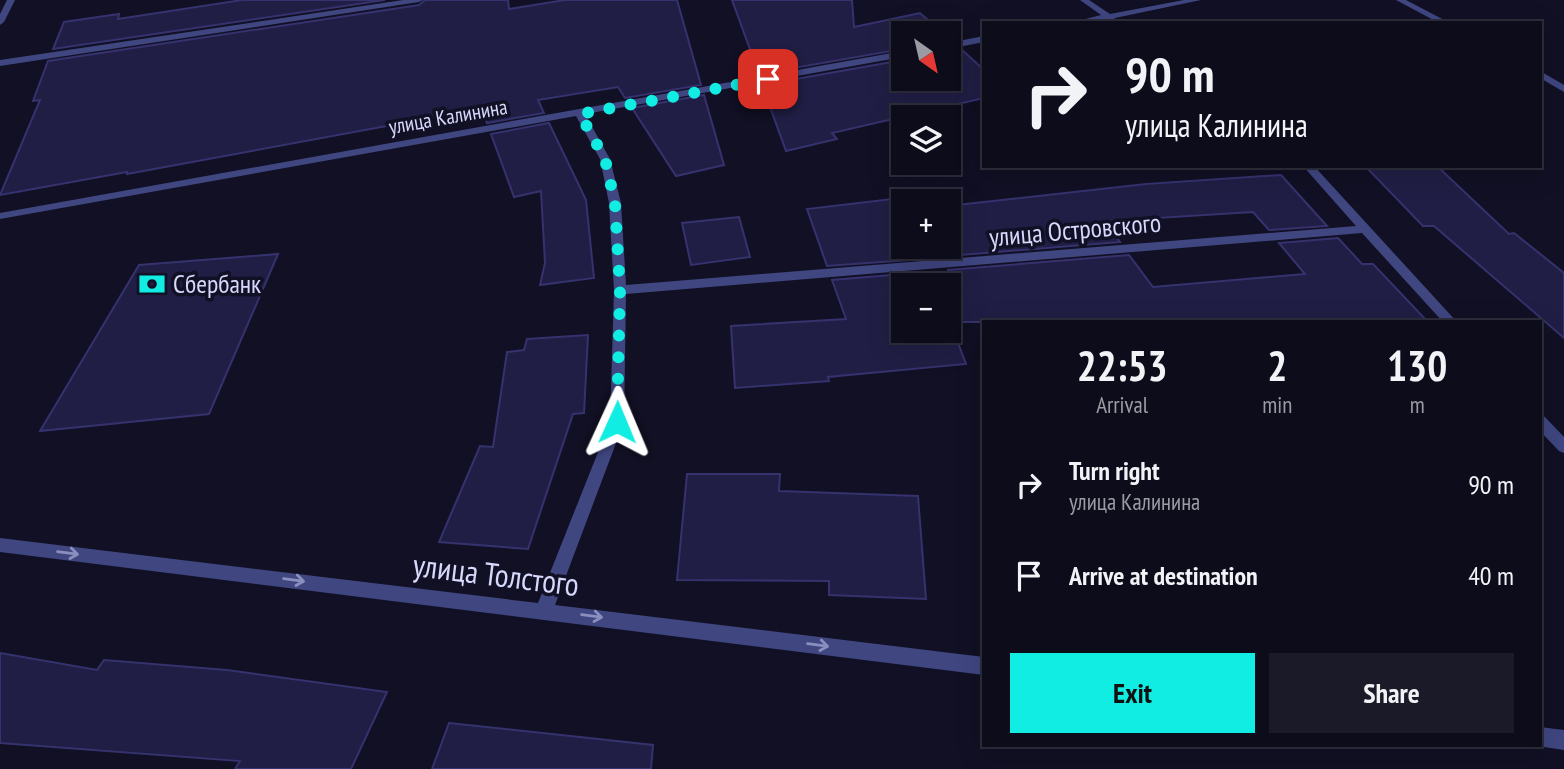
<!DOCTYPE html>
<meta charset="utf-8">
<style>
:root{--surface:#0d0c1b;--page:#1b1a28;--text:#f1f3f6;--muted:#9a9ba3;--line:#2d2c3a;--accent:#11ede2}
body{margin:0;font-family:"PT Sans Narrow",sans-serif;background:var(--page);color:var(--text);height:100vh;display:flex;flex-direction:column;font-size:26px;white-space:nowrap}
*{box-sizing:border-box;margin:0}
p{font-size:23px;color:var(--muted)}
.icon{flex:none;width:38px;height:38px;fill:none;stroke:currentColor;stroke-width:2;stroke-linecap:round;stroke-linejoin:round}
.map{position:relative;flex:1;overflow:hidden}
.sheet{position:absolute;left:982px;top:320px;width:560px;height:427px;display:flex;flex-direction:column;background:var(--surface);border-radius:0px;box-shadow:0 7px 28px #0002,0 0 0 2px var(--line)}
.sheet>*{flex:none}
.top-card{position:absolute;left:982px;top:21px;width:560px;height:147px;border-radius:0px;box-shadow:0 7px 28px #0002,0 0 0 2px var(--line);background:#0d0c1b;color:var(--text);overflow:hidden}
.needle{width:46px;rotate:146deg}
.buttons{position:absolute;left:891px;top:21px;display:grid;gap:14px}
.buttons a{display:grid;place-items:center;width:70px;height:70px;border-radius:0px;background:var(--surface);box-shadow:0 7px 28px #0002,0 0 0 2px var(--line);font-size:35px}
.pin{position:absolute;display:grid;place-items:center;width:60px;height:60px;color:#fff;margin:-30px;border-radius:14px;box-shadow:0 4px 10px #0006}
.me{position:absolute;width:77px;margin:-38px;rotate:1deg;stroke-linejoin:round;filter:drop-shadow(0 0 5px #0008)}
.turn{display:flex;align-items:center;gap:24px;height:147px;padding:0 28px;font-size:32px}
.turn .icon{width:91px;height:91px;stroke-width:2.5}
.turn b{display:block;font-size:49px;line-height:60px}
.eta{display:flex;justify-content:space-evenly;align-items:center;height:119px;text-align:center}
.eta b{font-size:42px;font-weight:700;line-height:49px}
.primary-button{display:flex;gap:14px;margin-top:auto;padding:14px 28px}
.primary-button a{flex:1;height:80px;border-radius:0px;background:var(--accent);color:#111;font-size:28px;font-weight:700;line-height:80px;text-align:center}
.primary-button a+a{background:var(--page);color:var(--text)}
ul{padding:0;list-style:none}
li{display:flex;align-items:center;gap:21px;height:91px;padding:0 28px}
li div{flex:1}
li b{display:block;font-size:26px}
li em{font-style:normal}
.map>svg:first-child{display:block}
.building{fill:#201e44;stroke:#35326e;stroke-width:2}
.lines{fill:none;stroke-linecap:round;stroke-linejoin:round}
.minor{fill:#3f4680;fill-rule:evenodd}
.oneway{stroke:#8a8fbe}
.route{stroke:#11ede2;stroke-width:12;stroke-dasharray:0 21.6}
.labels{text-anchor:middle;stroke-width:7;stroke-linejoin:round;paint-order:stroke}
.far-street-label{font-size:21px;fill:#d6d8fc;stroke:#111024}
.street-label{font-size:26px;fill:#d6d8fc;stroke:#111024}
.poi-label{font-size:26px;fill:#d6d8fc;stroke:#111024;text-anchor:start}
.near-street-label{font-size:32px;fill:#d6d8fc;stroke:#111024}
</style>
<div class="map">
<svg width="1564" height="769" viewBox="0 0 1564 769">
<rect width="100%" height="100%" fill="#111024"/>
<g class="building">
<polygon points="242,0 385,0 53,49 64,22 119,14 118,19"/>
<polygon points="425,0 508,0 509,9 565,0 677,0 701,85 625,98 618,87 538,100 544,113 487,123 482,110 468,111 127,174 127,172 0,195 40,100 33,101 48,61 419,5"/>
<polygon points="732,0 852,0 854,27 920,13 943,33 903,33 903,49 759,74"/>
<polygon points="961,49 984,70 984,98 832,133 837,139 786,151 762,85 903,60 903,79 948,79 948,52"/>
<polygon points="704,95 724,165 676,176 632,108"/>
<polygon points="549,123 586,200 594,278 540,285 545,263 541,191 514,197 491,134"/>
<polygon points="1365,166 1437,166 1509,234 1514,233 1564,273 1564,338 1434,226 1423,226"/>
<polygon points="1281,175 1327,226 1269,230 1253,212 1140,219 1143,222 1108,226 1120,242 948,256 948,206 1146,184"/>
<polygon points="892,199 903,222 903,247 915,247 921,259 827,266 807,209"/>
<polygon points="739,217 750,257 691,265 682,223"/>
<polygon points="1338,238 1362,264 1373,264 1428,322 950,322 966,364 828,377 829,381 735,388 731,326 846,319 832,280 927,272 933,285 903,285 903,331 948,331 948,270 1129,255 1153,287 1305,274 1279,243"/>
<polygon points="278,254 209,414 40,431 139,265"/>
<polygon points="588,335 584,413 573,414 528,549 439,542 480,446 493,447 507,352 524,350 527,339"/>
<polygon points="687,474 780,474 779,491 918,496 926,599 829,595 829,581 677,580"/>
<polygon points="0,653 97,670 104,660 227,670 387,692 351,769 235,769 240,761 0,743"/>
<polygon points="449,723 653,745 651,769 432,769"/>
</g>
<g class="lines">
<g class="minor">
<polygon points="7,0 15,0 4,22 0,25 0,14"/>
<polygon points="403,0 423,0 419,2 0,66 0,60"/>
<polygon points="1080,0 1089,0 1110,14 1184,0 1201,0 1115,18 1112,22 1107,19 1070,23 1101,15"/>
<polygon points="1396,0 1406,0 1450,23 1439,23"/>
<polygon points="984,36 984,42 948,49 948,43"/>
<polygon points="903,51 903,57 585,114 610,159 621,203 626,285 1356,226 1303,166 1314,166 1457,322 1443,322 1362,233 626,294 624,422 555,605 984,657 984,675 0,552 0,538 538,603 610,422 614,290 609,203 600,159 576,116 0,219 0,213"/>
<polygon points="1540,71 1564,85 1564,92 1540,78"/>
<polygon points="1540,415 1545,417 1564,437 1564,453 1559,451 1540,431"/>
<polygon points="1540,727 1564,730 1564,750 1537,746 1540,746"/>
</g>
</g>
<defs><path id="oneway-shaft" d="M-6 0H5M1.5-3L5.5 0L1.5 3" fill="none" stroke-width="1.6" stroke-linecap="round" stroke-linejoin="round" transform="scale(1.75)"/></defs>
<g class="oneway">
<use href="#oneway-shaft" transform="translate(68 553) rotate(7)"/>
<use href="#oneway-shaft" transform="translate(294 580) rotate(7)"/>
<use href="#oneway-shaft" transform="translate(592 616) rotate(7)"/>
<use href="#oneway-shaft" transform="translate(818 645) rotate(7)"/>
</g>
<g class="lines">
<polyline class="route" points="617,422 620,290 615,203 605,159 580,114 768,79"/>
</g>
<defs>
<g id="bank-bare" transform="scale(2.1)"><path d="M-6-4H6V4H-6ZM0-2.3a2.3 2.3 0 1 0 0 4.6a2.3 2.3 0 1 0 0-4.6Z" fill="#11ede2" stroke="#111024" stroke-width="2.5" paint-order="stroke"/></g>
</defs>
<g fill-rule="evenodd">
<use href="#bank-bare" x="152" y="284"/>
</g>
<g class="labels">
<g class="far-street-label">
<text transform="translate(448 117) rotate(-10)" y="7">улица Калинина</text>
</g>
<g class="street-label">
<text transform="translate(1075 230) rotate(-5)" y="9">улица Островского</text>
</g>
<g class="poi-label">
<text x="173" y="293">Сбербанк</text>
</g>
<g class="near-street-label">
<text transform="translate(496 575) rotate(7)" y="11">улица Толстого</text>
</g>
</g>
</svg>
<div class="buttons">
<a><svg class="needle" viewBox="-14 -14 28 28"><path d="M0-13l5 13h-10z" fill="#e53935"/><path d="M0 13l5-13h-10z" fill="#9a9ba3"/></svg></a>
<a><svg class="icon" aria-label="layers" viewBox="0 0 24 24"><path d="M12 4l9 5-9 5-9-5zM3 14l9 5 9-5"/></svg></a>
<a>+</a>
<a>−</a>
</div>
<div class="pin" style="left:768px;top:79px;background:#d93025"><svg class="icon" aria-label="arrive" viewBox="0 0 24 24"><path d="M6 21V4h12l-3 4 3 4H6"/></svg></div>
<svg class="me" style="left:617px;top:422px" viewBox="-20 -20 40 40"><path d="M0-17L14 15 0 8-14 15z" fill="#11ede2" stroke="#fff" stroke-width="4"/></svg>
<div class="top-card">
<div class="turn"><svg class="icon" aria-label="right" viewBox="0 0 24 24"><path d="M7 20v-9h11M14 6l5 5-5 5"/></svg><div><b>90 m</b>улица Калинина</div></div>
</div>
<section class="sheet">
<div class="eta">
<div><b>22:53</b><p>Arrival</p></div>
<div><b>2</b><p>min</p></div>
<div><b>130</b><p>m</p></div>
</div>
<ul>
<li><svg class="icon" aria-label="right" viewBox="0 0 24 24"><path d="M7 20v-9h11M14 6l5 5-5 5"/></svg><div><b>Turn right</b><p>улица Калинина</p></div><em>90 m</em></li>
<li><svg class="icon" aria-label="arrive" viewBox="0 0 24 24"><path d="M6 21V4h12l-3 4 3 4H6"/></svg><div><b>Arrive at destination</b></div><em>40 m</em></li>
</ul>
<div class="primary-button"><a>Exit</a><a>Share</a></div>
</section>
</div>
